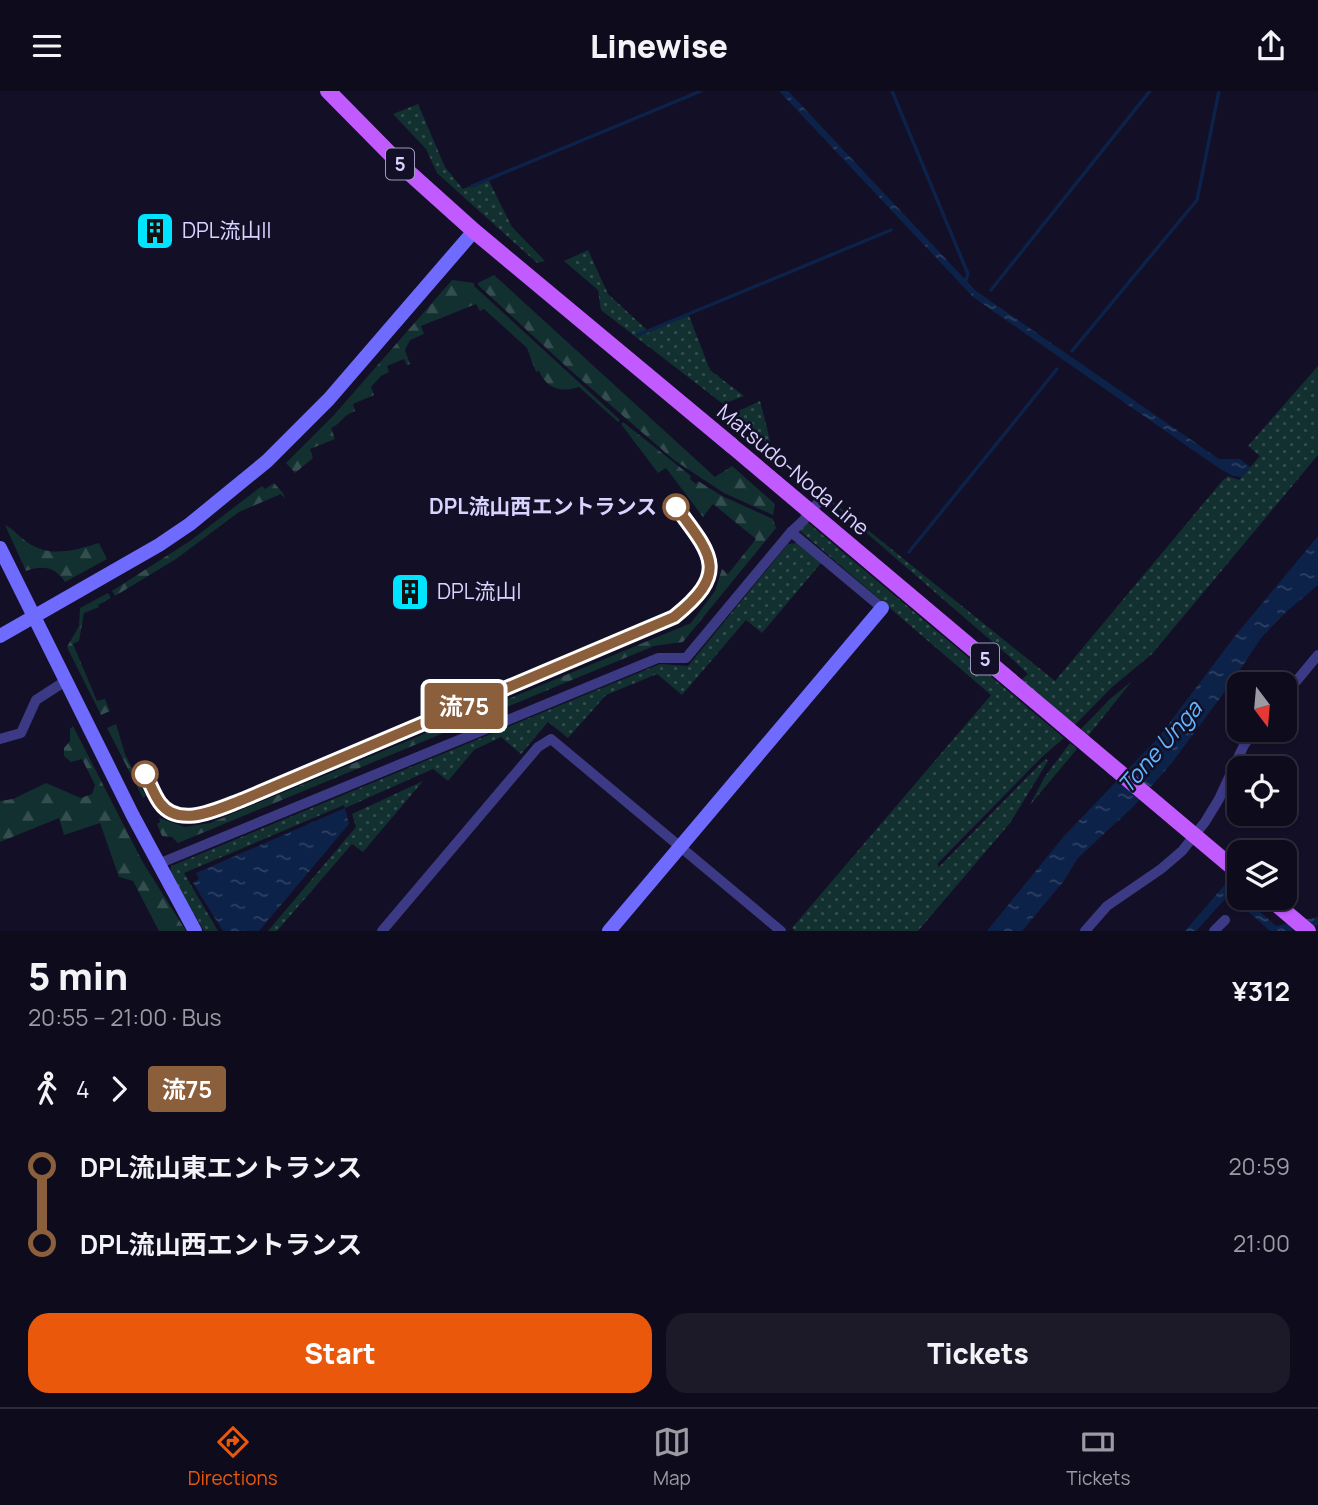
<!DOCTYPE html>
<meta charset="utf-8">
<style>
body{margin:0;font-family:Manrope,"Noto Sans JP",sans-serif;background:#1c1929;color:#f1f3f6;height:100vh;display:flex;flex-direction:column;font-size:26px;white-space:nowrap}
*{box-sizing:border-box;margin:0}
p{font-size:23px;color:#9b9ba3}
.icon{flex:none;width:38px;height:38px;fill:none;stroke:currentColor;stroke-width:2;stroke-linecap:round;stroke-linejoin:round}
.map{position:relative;height:840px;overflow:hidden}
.sheet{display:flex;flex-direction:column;background:#0e0b1c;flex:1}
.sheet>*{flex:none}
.badge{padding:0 14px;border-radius:5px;font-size:24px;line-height:46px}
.needle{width:46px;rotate:164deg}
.controls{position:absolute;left:1227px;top:581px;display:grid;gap:14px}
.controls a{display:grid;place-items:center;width:70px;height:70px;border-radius:14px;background:#0e0b1c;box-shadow:0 2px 5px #0004,0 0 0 2px #2e2b3b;font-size:35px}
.map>.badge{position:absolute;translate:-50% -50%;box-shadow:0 0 0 4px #fff}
.legs{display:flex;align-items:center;gap:10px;height:77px;padding:0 28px;font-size:23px}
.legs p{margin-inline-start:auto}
.summary{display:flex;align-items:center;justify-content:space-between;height:119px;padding:0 28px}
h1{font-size:38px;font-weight:800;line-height:52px}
.action{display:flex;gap:14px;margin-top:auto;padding:14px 28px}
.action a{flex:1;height:80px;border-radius:21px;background:#ea580c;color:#fff;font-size:28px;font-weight:800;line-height:80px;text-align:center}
.action a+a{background:#1c1929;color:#f1f3f6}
ul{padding:0 28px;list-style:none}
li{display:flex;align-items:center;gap:24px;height:77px;font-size:26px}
li i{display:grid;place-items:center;width:10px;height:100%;margin:0 9px;background:currentColor}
li i::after{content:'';width:18px;height:18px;margin:-9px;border:5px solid;border-radius:50%;background:#0e0b1c}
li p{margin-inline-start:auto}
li:first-child i{background:linear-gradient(#0000 50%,currentColor 0)}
li:last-child i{background:linear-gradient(currentColor 50%,#0000 0)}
header{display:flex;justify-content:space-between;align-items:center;height:91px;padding:0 28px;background:#0e0b1c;font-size:32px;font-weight:800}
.menu{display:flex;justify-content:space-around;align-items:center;height:98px;border-top:2px solid #2e2b3b;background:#0e0b1c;font-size:19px;color:#9b9ba3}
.menu a{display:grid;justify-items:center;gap:4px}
.menu .selected{color:#ea580c}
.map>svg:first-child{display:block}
.grass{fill:url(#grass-dots)}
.forest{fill:url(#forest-firs)}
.water{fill:url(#water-ripples)}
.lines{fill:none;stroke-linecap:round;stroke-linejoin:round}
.stream{stroke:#0c2248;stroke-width:3.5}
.street{stroke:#3d3a85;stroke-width:10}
.secondary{stroke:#6f6bff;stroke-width:14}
.primary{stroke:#c25bff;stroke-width:16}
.primary-bridge{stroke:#c25bff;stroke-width:16}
.line-1-casing{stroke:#fff;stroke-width:16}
.line-1{stroke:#8b5e3c;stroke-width:10}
.stop-1-dot{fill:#fff;stroke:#8b5e3c;stroke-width:3.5}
.labels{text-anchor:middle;stroke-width:5;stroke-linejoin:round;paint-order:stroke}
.shield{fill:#130f26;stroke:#9e99be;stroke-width:2}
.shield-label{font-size:19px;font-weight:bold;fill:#d9d4ff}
.poi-label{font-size:21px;fill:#d9d4ff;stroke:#130f26;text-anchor:start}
.street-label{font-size:21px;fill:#d9d4ff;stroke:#130f26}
.stop-label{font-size:21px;font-weight:bold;fill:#d9d4ff;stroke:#130f26;text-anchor:end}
.water-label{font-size:23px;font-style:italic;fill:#62b6ff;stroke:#130f26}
</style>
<header><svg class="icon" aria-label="menu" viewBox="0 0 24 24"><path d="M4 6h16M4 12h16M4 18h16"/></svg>Linewise<svg class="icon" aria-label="share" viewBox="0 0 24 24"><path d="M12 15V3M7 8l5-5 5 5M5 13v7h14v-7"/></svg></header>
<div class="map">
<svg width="1318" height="840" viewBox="0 0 1318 840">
<defs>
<pattern id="grass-dots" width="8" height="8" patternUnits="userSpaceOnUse" patternTransform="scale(1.75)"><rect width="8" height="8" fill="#12302f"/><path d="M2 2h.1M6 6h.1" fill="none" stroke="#344d4e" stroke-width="1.8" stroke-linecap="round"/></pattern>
<pattern id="forest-firs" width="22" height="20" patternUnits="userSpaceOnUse" patternTransform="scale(1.75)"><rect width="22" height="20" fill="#12302f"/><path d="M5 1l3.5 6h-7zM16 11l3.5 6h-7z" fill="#344d4e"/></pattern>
<pattern id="water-ripples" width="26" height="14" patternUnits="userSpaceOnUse" patternTransform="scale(1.75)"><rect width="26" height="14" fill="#0c2248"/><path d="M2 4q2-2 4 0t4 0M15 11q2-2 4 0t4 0" fill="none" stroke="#2f4163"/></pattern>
</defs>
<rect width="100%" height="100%" fill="#130f26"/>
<!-- grass -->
<g class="grass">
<path d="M 418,13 L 445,76 L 463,98 L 488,88 L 512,136 L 545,170 L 537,172 L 437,82 L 426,58 L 393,23 Z"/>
<path d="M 588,159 L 608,203 L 647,239 L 688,222 L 710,279 L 744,305 L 723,313 L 601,219 L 598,199 L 564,170 Z"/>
<path d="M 1318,275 L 1318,364 L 1152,563 L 1111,597 L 1075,634 L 1021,589 L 1028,583 L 1010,566 L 826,407 L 829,404 L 832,410 L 1055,590 L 1223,389 L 1228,385 L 1239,389 L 1260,365 L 1248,355 Z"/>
<path d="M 760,310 L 772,357 L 734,322 Z"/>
<path d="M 806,430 L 1064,647 L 1042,666 L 937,773 L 939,776 L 1039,674 L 1046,668 L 1048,670 L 1010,732 L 918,840 L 795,840 L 792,837 L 991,604 L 799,439 Z"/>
<path d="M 797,452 L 821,472 L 762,542 L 746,529 L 682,604 L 657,583 L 606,604 L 568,647 L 548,631 L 521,663 L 501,646 L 474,659 L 448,690 L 433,678 L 345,717 L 344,714 L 184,782 L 218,840 L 204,840 L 170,782 L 171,775 L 660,573 L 688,575 L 788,453 Z"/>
<path d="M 1132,590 L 1088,645 L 1080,639 L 1110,608 Z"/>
<path d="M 1070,652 L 1077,658 L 1030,714 L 1044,687 Z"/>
<path d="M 423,690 L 363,761 L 352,753 L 277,840 L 268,840 L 356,736 L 352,723 Z"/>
</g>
<!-- forest -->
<g class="forest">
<path d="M 494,184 L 715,386 L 732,375 L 775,413 L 773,424 L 724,402 L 674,369 L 570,279 L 478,194 L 478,192 Z"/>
<path d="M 452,189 L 474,192 L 474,195 L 620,329 L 618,331 L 579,296 C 561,302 547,298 539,280 L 536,281 L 527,257 L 484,218 L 480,220 L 476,213 L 421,235 L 424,243 L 410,249 L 405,259 L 410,273 L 407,274 L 404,268 L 387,275 L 389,281 L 381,285 L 371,296 L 374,304 L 353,313 L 355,320 C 343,324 341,333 331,337 L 335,348 L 310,358 L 313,367 L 295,382 L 286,372 L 334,324 Z"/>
<path d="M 623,331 L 691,385 L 690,388 L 696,393 L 698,390 L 722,405 L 773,428 L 776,437 L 683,551 L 654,555 L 178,752 L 172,746 L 162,745 L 157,733 L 160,731 L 159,727 L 185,736 L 210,732 L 691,532 L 715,500 L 722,478 L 728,483 L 756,448 L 713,413 L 703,426 L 666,377 L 658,382 L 621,333 Z"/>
<path d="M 274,392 L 283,402 L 285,408 L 281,403 L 239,421 L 176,468 L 115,505 L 112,500 L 190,450 L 262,395 L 265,398 Z"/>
<path d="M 5,434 C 13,438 17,443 23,448 C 47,468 72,460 99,452 L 107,468 L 65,491 C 55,476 43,474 26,480 Z"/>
<path d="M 108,502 L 111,507 L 98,514 L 99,516 L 84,522 L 79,550 L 73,553 L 97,610 L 105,608 L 110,620 L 101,624 L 67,556 L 79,535 L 80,517 Z"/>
<path d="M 116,633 L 125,663 L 146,705 L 143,707 L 107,637 Z"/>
<path d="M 73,635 L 142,770 L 186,840 L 159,840 L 133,790 L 119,786 L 100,732 L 64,744 L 59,727 L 0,751 L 0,710 L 13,708 L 46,692 L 81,707 L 92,703 L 95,694 L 82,668 L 71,671 L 64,665 L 64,657 L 70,650 L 70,638 Z"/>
</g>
<!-- water -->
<g class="water">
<path d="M 779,0 L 788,0 L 976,200 L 1219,368 L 1240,368 L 1250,376 L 1242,386 L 1233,385 L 1220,378 L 973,206 Z"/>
<path d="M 1318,445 L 1318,494 L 1285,522 L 1261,547 L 1232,591 L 1171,673 L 1133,716 L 1078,767 L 1063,791 L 1022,840 L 987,840 L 1064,745 L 1158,647 L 1235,545 Z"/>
<path d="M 345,717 L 349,733 L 259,840 L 223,840 L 193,792 L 199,788 L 196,782 Z"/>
<path d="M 1227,791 L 1239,801 L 1239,807 L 1245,807 L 1276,835 L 1318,826 L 1318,834 L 1289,840 L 1270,840 L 1232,806 L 1227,806 L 1196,840 L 1185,840 Z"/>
</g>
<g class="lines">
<!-- stream -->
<g class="stream">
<path d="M 892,0 L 968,183 L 965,192"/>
<path d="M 472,95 L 701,0"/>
<path d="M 991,199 L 1150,0"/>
<path d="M 638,244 L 891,139"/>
<path d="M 1072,260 L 1197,109 L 1219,0"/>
<path d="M 909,461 L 1057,278"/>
</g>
<!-- street -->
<g class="street">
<path d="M 791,441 L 882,517"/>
<path d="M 1284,605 L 1318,564"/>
<path d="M 0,648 L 21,642 L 36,609 L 67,589"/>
<path d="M 158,773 L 658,567 L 686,567 L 791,441 L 803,430 L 821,408"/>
<path d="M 382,840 L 538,656 L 551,648 L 781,840"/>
<path d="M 1085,840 L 1107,815 L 1161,778 L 1182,760 L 1205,731 L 1219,708 L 1244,654 L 1255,639"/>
<path d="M 1214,840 L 1225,829"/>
</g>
<!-- secondary -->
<g class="secondary">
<path d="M 0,457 L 133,725 L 195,840"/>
<path d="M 0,545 L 159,454 L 190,433 L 267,370 L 329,308 L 474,140"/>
<path d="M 609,840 L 882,517"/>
</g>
<!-- primary -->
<g class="primary">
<path d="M 328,0 L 405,78 L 474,140 L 731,354"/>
<path d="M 1269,807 L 1308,840"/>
</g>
<!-- primary-bridge -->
<path class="primary-bridge" d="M 731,354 L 1239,782"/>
</g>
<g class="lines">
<defs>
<path id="line-1" d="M 145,683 C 150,692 154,704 160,712 C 179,738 218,718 242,709 L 674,526 C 729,482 713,465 676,416"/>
</defs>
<!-- line-1 casing -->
<use href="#line-1" class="line-1-casing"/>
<!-- line-1 -->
<use href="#line-1" class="line-1"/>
</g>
<!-- icons -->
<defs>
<symbol id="building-square" viewBox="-11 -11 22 22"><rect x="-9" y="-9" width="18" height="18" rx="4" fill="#00e5ff" stroke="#130f26"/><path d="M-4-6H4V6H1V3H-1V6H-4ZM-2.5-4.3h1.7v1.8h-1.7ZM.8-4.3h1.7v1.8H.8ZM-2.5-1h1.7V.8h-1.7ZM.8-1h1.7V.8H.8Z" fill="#111"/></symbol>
</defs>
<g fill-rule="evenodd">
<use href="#building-square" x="133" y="118" width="44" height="44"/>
<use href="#building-square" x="388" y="479" width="44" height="44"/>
</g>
<!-- markers -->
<g class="stop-1-dot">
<circle cx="676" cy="416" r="12"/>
<circle cx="145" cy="683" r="12"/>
</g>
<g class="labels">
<!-- shield labels -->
<g class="shield">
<rect x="386" y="57.5" width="28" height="31" rx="5"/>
<rect x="971" y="552.5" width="28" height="31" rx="5"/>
</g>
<g class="shield-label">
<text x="400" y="80">5</text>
<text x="985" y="575">5</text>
</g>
<!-- poi labels -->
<g class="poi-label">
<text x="182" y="147">DPL流山II</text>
<text x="437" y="508">DPL流山I</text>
</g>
<!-- street labels -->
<g class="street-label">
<text transform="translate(793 379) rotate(40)" y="7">Matsudo-Noda Line</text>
</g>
<!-- stop labels -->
<g class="stop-label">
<text x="657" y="423">DPL流山西エントランス</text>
</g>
<!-- water labels -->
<g class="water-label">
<text transform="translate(1160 656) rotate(-49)" y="8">Tone Unga</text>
</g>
</g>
</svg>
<div class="controls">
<a><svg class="needle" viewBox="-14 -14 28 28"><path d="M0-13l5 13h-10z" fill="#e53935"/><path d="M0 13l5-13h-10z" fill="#9b9ba3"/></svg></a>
<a><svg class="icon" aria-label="locate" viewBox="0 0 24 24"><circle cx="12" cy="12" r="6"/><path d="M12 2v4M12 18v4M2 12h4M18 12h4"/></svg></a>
<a><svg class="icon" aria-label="layers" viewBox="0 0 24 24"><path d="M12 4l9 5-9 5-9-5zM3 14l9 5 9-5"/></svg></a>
</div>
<b class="badge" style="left:464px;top:615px;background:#8b5e3c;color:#fff">流75</b>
</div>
<section class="sheet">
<div class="summary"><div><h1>5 min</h1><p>20:55 – 21:00 · Bus</p></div><b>¥312</b></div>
<div class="legs"><svg class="icon" aria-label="walk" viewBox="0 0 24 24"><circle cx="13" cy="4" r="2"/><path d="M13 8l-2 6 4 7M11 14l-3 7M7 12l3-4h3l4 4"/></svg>4<svg class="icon" aria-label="forward" viewBox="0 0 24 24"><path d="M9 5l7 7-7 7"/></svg><b class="badge" style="background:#8b5e3c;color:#fff">流75</b></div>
<ul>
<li><i style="color:#8b5e3c"></i><b>DPL流山東エントランス</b><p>20:59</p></li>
<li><i style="color:#8b5e3c"></i><b>DPL流山西エントランス</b><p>21:00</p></li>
</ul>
<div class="action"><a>Start</a><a>Tickets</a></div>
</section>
<nav class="menu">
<a class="selected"><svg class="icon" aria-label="directions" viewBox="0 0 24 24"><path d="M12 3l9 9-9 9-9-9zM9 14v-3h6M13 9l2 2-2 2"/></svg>Directions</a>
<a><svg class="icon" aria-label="map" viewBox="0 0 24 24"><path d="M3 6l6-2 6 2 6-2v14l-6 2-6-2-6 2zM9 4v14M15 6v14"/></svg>Map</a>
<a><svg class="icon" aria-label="tickets" viewBox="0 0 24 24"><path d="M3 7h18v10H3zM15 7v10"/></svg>Tickets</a>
</nav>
